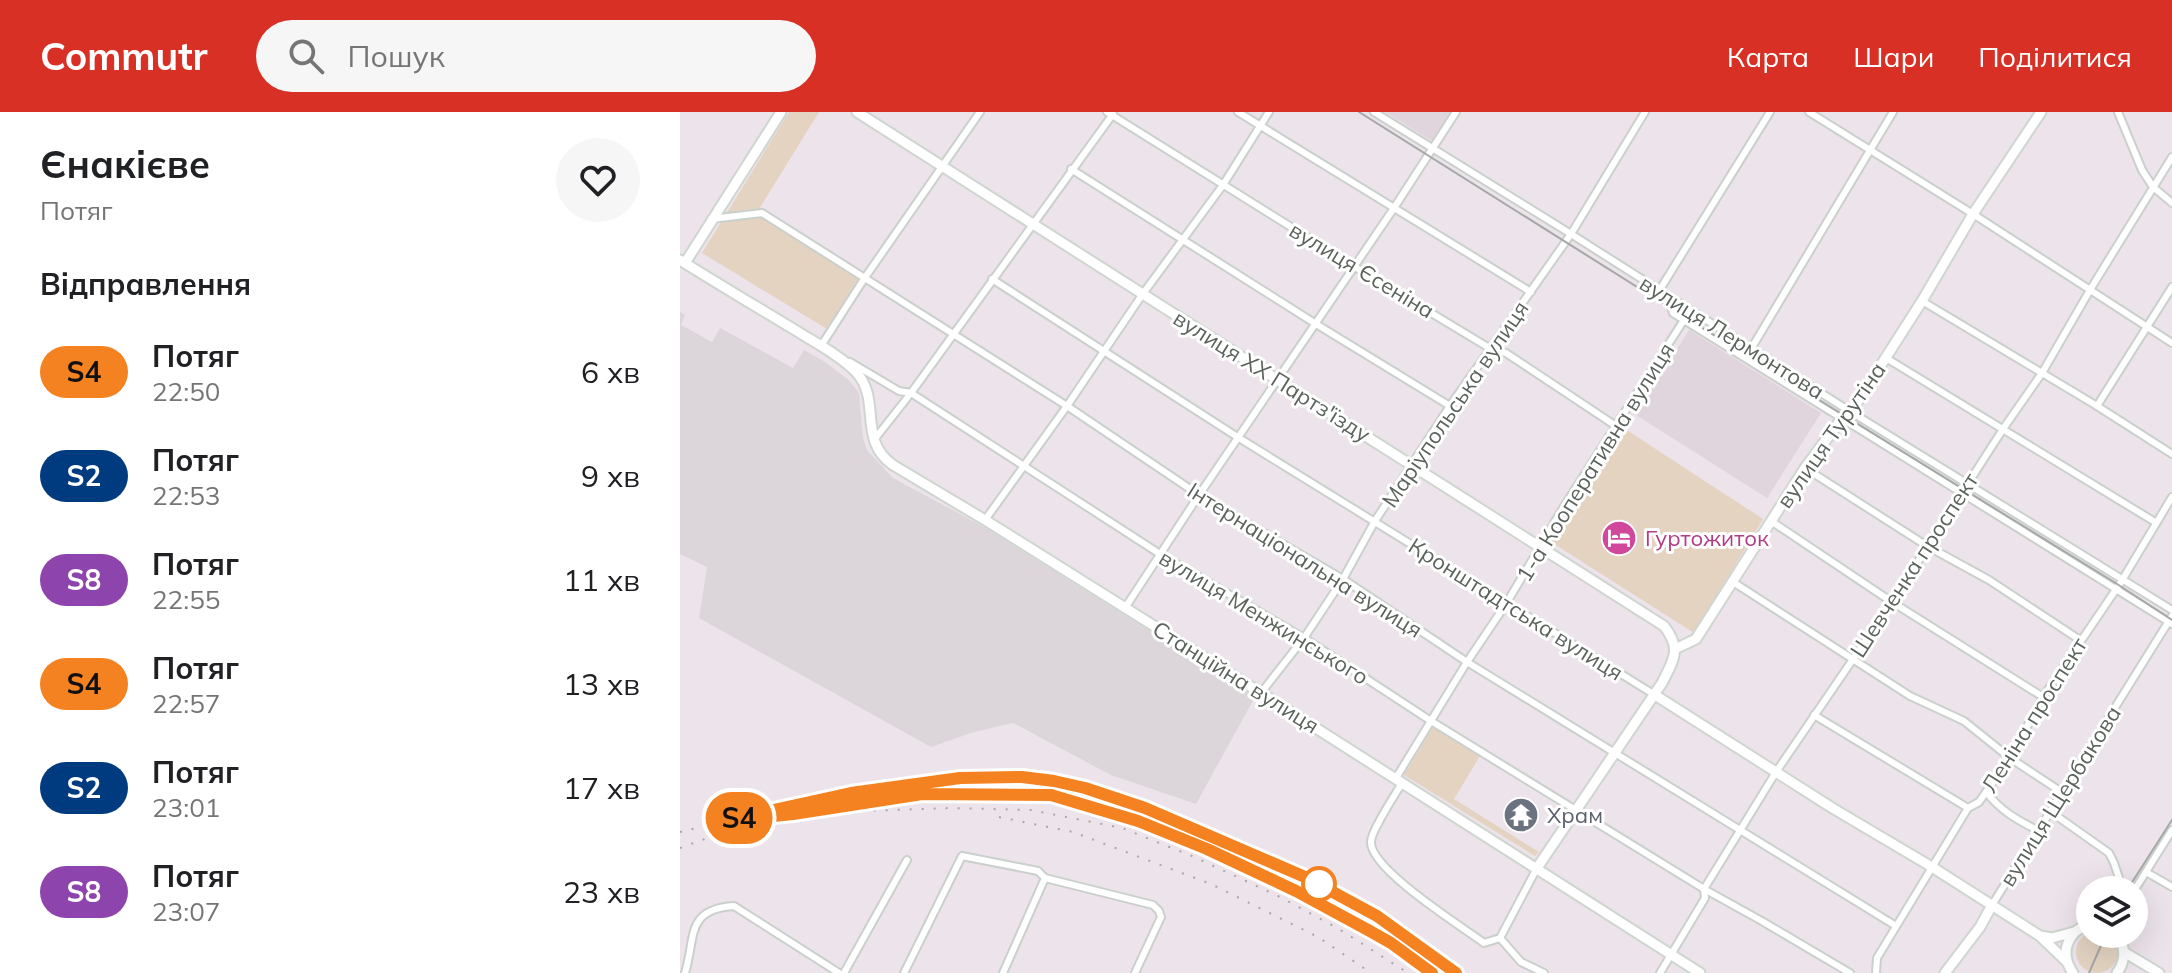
<!DOCTYPE html>
<html lang="uk">
<meta charset="utf-8">
<style>
body{margin:0;font-family:Mulish,sans-serif;background:#f6f6f6;color:#202124;height:100vh;display:flex;flex-direction:column;font-size:30px;white-space:nowrap}
*{box-sizing:border-box;margin:0}
p{font-size:26px;color:#757577}
.icon{flex:none;width:44px;height:44px;fill:none;stroke:currentColor;stroke-width:2;stroke-linecap:round;stroke-linejoin:round}
.map{position:relative;flex:1;overflow:hidden}
.side{display:flex;flex-direction:column;background:#fff;width:680px}
.side>*{flex:none}
.badge{padding:0 16px;border-radius:26px;font-size:28px;line-height:52px}
.tools{position:absolute;left:1396px;top:764px;display:grid;gap:16px}
.tools a{display:grid;place-items:center;width:72px;height:72px;border-radius:50%;background:#fff;box-shadow:0 8px 32px #0002;font-size:40px}
.map>.badge{position:absolute;translate:-50% -50%;box-shadow:0 0 0 4px #fff}
h2{padding:0 40px;font-size:30px;line-height:72px}
.round{display:grid;place-items:center;flex:none;width:84px;height:84px;border-radius:42px;background:#f6f6f6}
.head{display:flex;align-items:center;justify-content:space-between;height:136px;padding:0 40px}
h1{font-size:38px;font-weight:700;line-height:60px}
ul{padding:0;list-style:none}
li{display:flex;align-items:center;gap:24px;height:104px;padding:0 40px}
li div{flex:1}
li b{display:block;font-size:30px}
li em{font-style:normal}
li .badge{min-width:88px;font-weight:700;text-align:center}
header{display:flex;align-items:center;gap:48px;box-sizing:border-box;height:112px;padding:0 40px;background:#d93025;color:#fff}
header strong{font-size:38px}
nav{display:flex;gap:44px;margin-inline-start:auto;font-size:28px}
.search{width:560px;height:72px;background:#f6f6f6;display:flex;align-items:center;gap:20px;box-sizing:border-box;padding:0 28px;border-radius:44px;color:#757577;font-size:30px}
main{display:flex;flex:1;min-height:0}
.map>svg:first-child{display:block}
.industrial{fill:#dcd6da}
.education{fill:#e0d4dd}
.green{fill:#e4d3c1}
.lines{fill:none;stroke-linecap:round;stroke-linejoin:round}
.street-casing{stroke:#cad0cb;stroke-width:10}
.secondary-casing{stroke:#ced6cf;stroke-width:13}
.street{stroke:#fff;stroke-width:6}
.secondary{stroke:#fff;stroke-width:9}
.tram{stroke:#a5a8a6;stroke-width:2}
.rail{stroke:#a5a8a6;stroke-width:2;stroke-dasharray:2 10;stroke-linecap:butt}
.line-casing{stroke:#fff;stroke-width:18}
.line{stroke:#f58220;stroke-width:12}
.stop-dot{fill:#fff;stroke:#f58220;stroke-width:4}
.labels{text-anchor:middle;stroke-width:6;stroke-linejoin:round;paint-order:stroke}
.street-label{font-size:22px;fill:#5b635c;stroke:#fff}
.hotel-label{font-size:22px;fill:#b23c85;stroke:#fff;text-anchor:start}
.worship-label{font-size:22px;fill:#5b616d;stroke:#fff;text-anchor:start}
</style>
<header>
<strong>Commutr</strong>
<div class="search"><svg class="icon" aria-label="search" viewBox="0 0 24 24"><circle cx="10" cy="10" r="6"/><path d="M15 15l6 6"/></svg>Пошук</div>
<nav><a>Карта</a><a>Шари</a><a>Поділитися</a></nav>
</header>
<main>
<section class="side">
<div class="head"><div><h1>Єнакієве</h1><p>Потяг</p></div><a class="round"><svg class="icon" aria-label="heart" viewBox="0 0 24 24"><path d="M12 20l-8-8c-3-5 5-10 8-4 3-6 11-1 8 4z"/></svg></a></div>
<h2>Відправлення</h2>
<ul>
<li><span class="badge" style="background:#f58220;color:#111">S4</span><div><b>Потяг</b><p>22:50</p></div><em>6 хв</em></li>
<li><span class="badge" style="background:#003b80;color:#fff">S2</span><div><b>Потяг</b><p>22:53</p></div><em>9 хв</em></li>
<li><span class="badge" style="background:#8e44ad;color:#fff">S8</span><div><b>Потяг</b><p>22:55</p></div><em>11 хв</em></li>
<li><span class="badge" style="background:#f58220;color:#111">S4</span><div><b>Потяг</b><p>22:57</p></div><em>13 хв</em></li>
<li><span class="badge" style="background:#003b80;color:#fff">S2</span><div><b>Потяг</b><p>23:01</p></div><em>17 хв</em></li>
<li><span class="badge" style="background:#8e44ad;color:#fff">S8</span><div><b>Потяг</b><p>23:07</p></div><em>23 хв</em></li>
</ul>
</section>
<div class="map">
<svg width="1492" height="861" viewBox="0 0 1492 861">
<rect width="100%" height="100%" fill="#ede3eb"/>
<!-- industrial -->
<path class="industrial" d="M 0,200 L 5,203 L 1,213 L 32,230 L 40,216 L 113,256 L 124,238 L 142,248 L 169,268 L 179,281 L 183,326 L 187,338 L 213,366 L 304,415 L 575,585 L 516,692 L 431,663 L 333,611 L 294,620 L 251,635 L 19,506 L 27,455 L 0,442 Z"/>
<!-- education -->
<g class="education">
<path d="M 705,0 L 770,0 L 752,29 Z"/>
<path d="M 1009,218 L 1141,301 L 1087,386 L 956,303 Z"/>
</g>
<!-- green -->
<g class="green">
<path d="M 109,0 L 139,0 L 76,102 L 179,165 L 147,217 L 22,141 Z"/>
<path d="M 942,315 L 1083,407 L 1014,521 L 871,430 Z"/>
<path d="M 753,615 L 800,644 L 774,687 L 859,740 L 855,744 L 724,663 Z"/>
<circle cx="1417" cy="840" r="21"/>
</g>
<g class="lines">
<defs>
<g id="street">
<path d="M 427,0 L 675,155 L 811,237 L 826,241 L 936,314"/>
<path d="M 558,0 L 851,180"/>
<path d="M 694,0 L 891,122 L 1171,300 L 1492,498"/>
<path d="M 1129,0 L 1293,102 L 1492,231"/>
<path d="M 1438,0 L 1462,58 L 1473,75 L 1492,91"/>
<path d="M 391,57 L 636,212 L 770,294"/>
<path d="M 31,107 L 82,101 L 387,294 L 519,383 L 663,467 L 787,550 L 1216,814"/>
<path d="M 312,167 L 559,326 L 975,583"/>
<path d="M 979,179 L 1090,0"/>
<path d="M 1242,189 L 1417,294 L 1492,342"/>
<path d="M 1004,208 L 1492,512"/>
<path d="M 143,235 L 141,234 L 184,167 L 300,0"/>
<path d="M 1071,237 L 1213,0"/>
<path d="M 1206,246 L 1475,410"/>
<path d="M 170,250 L 219,279 L 231,281 L 480,442 L 624,526 L 751,609 L 1024,777 L 1080,808 L 1170,861"/>
<path d="M 1417,294 L 1492,175"/>
<path d="M 194,328 L 231,281 L 433,2"/>
<path d="M 1125,356 L 1247,434 L 1309,468 L 1400,528"/>
<path d="M 305,408 L 387,294 L 462,183 L 543,73 L 589,0"/>
<path d="M 1091,409 L 1212,490 L 1363,585"/>
<path d="M 1053,470 L 1230,584 L 1284,609 L 1330,646 L 1383,681"/>
<path d="M 445,496 L 519,383 L 714,96 L 776,0"/>
<path d="M 581,581 L 624,526 L 663,467 L 695,409 L 770,294 L 891,122 L 965,0"/>
<path d="M 1134,603 L 1288,696"/>
<path d="M 716,666 L 787,550 L 826,492 L 883,396 L 1004,208 L 993,201 L 987,184"/>
<path d="M 722,671 C 715,683 691,719 691,730 C 690,757 781,814 804,831 L 820,826 L 841,850 L 864,861"/>
<path d="M 1306,680 C 1321,699 1337,708 1359,719"/>
<path d="M 1371,700 L 1429,741 L 1434,751 L 1443,778"/>
<path d="M 1466,760 L 1492,775"/>
<path d="M 1454,779 L 1492,718"/>
<path d="M 1312,793 L 1492,504"/>
<path d="M 820,826 L 857,756"/>
<path d="M 5,861 C 16,826 5,797 54,794 L 159,861"/>
<path d="M 164,861 L 227,748"/>
<path d="M 224,861 L 282,744 L 358,759 L 365,766 L 473,793 L 479,799 L 481,805 L 455,861"/>
<path d="M 323,861 L 365,766"/>
<path d="M 980,861 L 1025,786 L 1024,777 L 1096,660 L 1212,490 L 1323,317 L 1362,261 L 1410,178 L 1492,45"/>
<path d="M 1196,861 L 1197,846 L 1288,696 L 1299,690 L 1330,646 L 1363,585 L 1441,470 L 1492,385"/>
</g>
<g id="secondary">
<path d="M 177,0 L 984,514 C 1002,537 994,547 982,571 L 857,756"/>
<path d="M 0,148 C 38,172 77,195 115,218 C 134,230 161,244 176,260 C 202,288 177,328 213,353 L 305,408 L 581,581 L 1020,861"/>
<path d="M 5,151 L 101,0"/>
<path d="M 995,537 L 1016,527 L 1125,356 L 1166,301 L 1171,300 L 1242,189 L 1293,102 L 1361,0"/>
<path d="M 975,583 L 1154,697 L 1252,755 L 1360,824 L 1386,849"/>
<path d="M 1360,824 L 1372,826 L 1394,820"/>
<path d="M 1444,840 L 1479,861"/>
<path d="M 1265,861 L 1300,815 L 1312,793"/>
<path d="M 1393,861 C 1379,841 1387,819 1410,812"/>
<path d="M 1437,861 C 1446,848 1446,836 1437,822"/>
</g>
</defs>
<!-- street casing -->
<use href="#street" class="street-casing"/>
<!-- secondary casing -->
<use href="#secondary" class="secondary-casing"/>
<!-- street -->
<use href="#street" class="street"/>
<!-- secondary -->
<use href="#secondary" class="secondary"/>
<!-- tram -->
<g class="tram">
<path d="M 679,0 L 1043,229 L 1434,470 L 1492,508"/>
<path d="M 1447,778 L 1492,708"/>
<path d="M 1409,861 L 1426,822"/>
</g>
<!-- rail -->
<g class="rail">
<path d="M 226,684 L 242,682 L 371,683 L 458,709 L 527,737 L 616,779 L 711,831 L 752,861"/>
<path d="M 110,705 L 154,700 L 270,696 L 351,698 L 442,716 L 512,744 L 598,784 L 659,817 L 728,861"/>
<path d="M 319,705 L 393,720 L 531,772 L 638,825 L 691,861"/>
<path d="M 0,720 C 107,694 229,662 339,665 C 395,667 450,690 501,711 C 568,738 637,766 697,805 C 725,822 750,841 776,861"/>
<path d="M 0,736 L 47,719"/>
</g>
</g>
<g class="lines">
<defs>
<path id="line" d="M 752,861 L 711,831 L 688,818 L 616,779 L 527,737 L 458,709 L 371,683 L 242,682 L 113,702 L 44,709 L 171,681 L 280,666 L 342,665 L 374,669 L 405,676 L 465,696 L 625,765 L 697,804 L 776,861"/>
</defs>
<!-- line casing -->
<use href="#line" class="line-casing"/>
<!-- line -->
<use href="#line" class="line"/>
</g>
<!-- icons -->
<defs>
<symbol id="hotel-disc" viewBox="-11 -11 22 22"><circle r="9.5" fill="#d1479c" stroke="#fff"/><path d="M-6-4.5h1.5V1H6V5H4.5V3h-9V5H-6ZM-4 0a1.8 1.8 0 1 1 3.6 0ZM.5 0V-2.5h3Q6-2.5 6 0Z" fill="#fff"/></symbol>
<symbol id="temple-disc" viewBox="-11 -11 22 22"><circle r="9.5" fill="#6b7280" stroke="#fff"/><path d="M0-6L5-2H3V0L6.5 2.5H4V6H1.5V3h-3V6H-4V2.5H-6.5L-3 0V-2H-5Z" fill="#fff"/></symbol>
</defs>
<g fill-rule="evenodd">
<use href="#hotel-disc" x="919" y="406" width="40" height="40"/>
<use href="#temple-disc" x="821" y="683" width="40" height="40"/>
</g>
<!-- markers -->
<circle class="stop-dot" cx="639" cy="772" r="16"/>
<g class="labels">
<!-- street labels -->
<g class="street-label">
<text transform="translate(682 158) rotate(31)" y="8">вулиця Єсеніна</text>
<text transform="translate(1052 225) rotate(32)" y="8">вулиця Лермонтова</text>
<text transform="translate(592 264) rotate(32)" y="8">вулиця XX Партз'їзду</text>
<text transform="translate(775 292) rotate(-56)" y="8">Маріупольська вулиця</text>
<text transform="translate(1151 323) rotate(-55)" y="8">вулиця Турутіна</text>
<text transform="translate(915 350) rotate(-58)" y="8">1-а Кооперативна вулиця</text>
<text transform="translate(625 448) rotate(32)" y="8">Інтернаціональна вулиця</text>
<text transform="translate(1234 453) rotate(-57)" y="8">Шевченка проспект</text>
<text transform="translate(836 497) rotate(32)" y="8">Кронштадтська вулиця</text>
<text transform="translate(584 505) rotate(31)" y="8">вулиця Менжинського</text>
<text transform="translate(556 565) rotate(32)" y="8">Станційна вулиця</text>
<text transform="translate(1354 603) rotate(-58)" y="8">Леніна проспект</text>
<text transform="translate(1380 684) rotate(-58)" y="8">вулиця Щербакова</text>
</g>
<!-- hotel labels -->
<g class="hotel-label">
<text x="965" y="434">Гуртожиток</text>
</g>
<!-- worship labels -->
<g class="worship-label">
<text x="867" y="711">Храм</text>
</g>
</g>
</svg>
<div class="tools">
<a><svg class="icon" aria-label="layers" viewBox="0 0 24 24"><path d="M12 4l9 5-9 5-9-5zM3 14l9 5 9-5"/></svg></a>
</div>
<b class="badge" style="left:59px;top:706px;background:#f58220;color:#111">S4</b>
</div>
</main>
